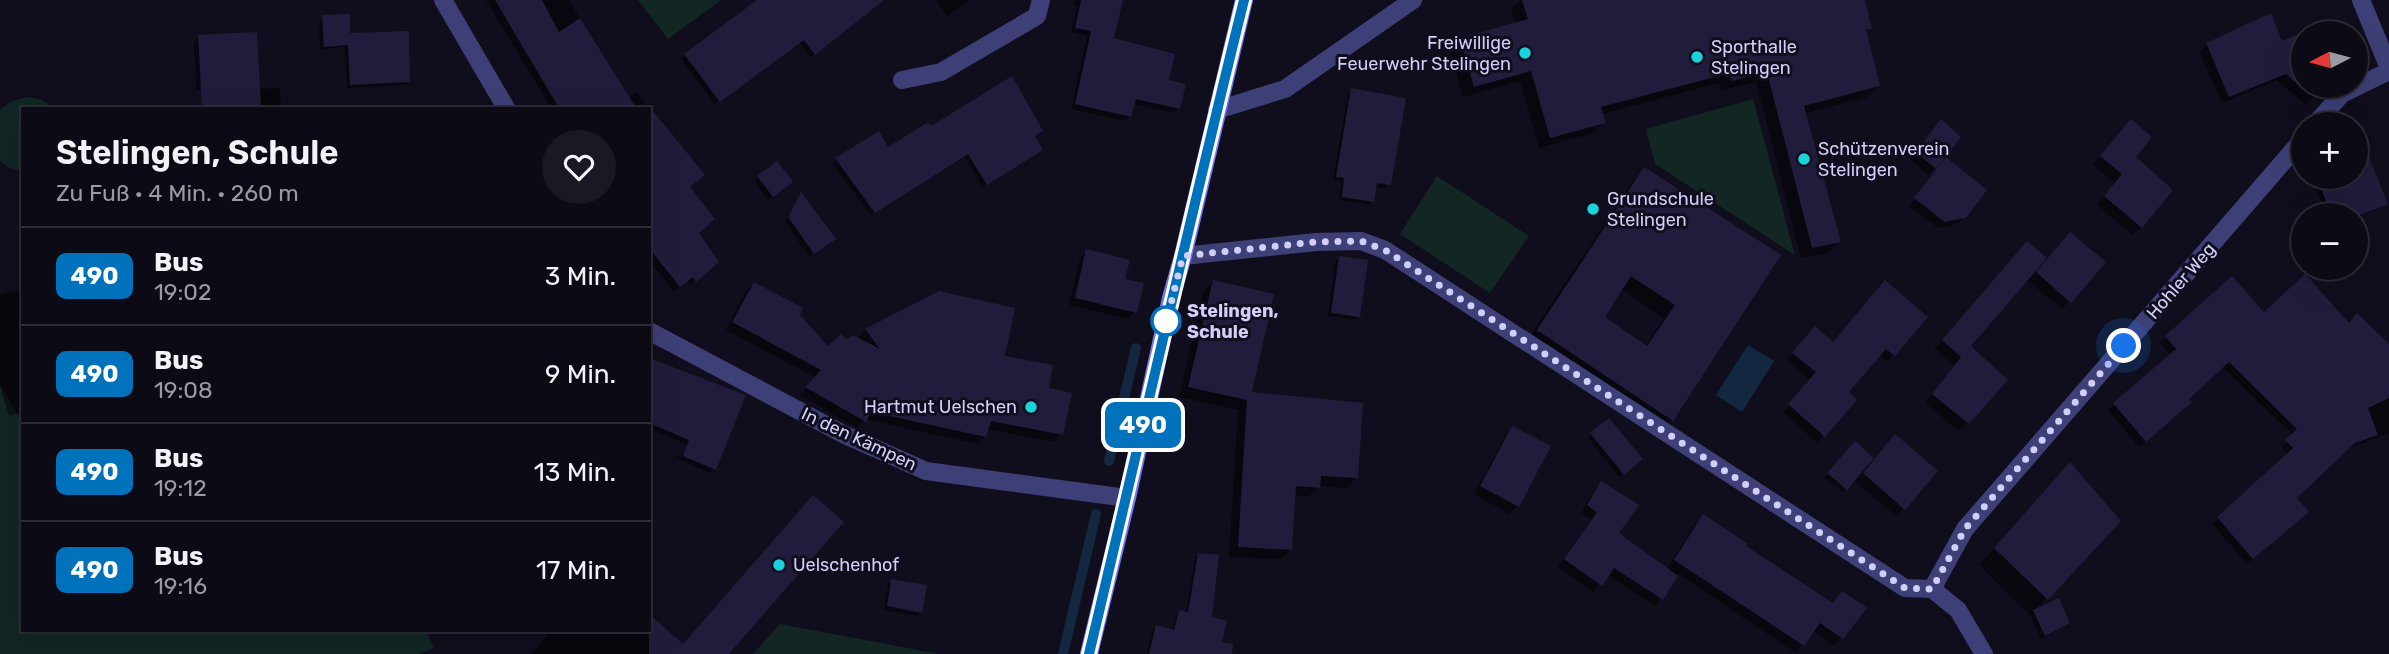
<!DOCTYPE html>
<html lang="de">
<meta charset="utf-8">
<style>
body{margin:0;font-family:Rubik,sans-serif;background:#1a1822;color:#f1f3f6;height:100vh;display:flex;flex-direction:column;font-size:26px;white-space:nowrap}
*{box-sizing:border-box;margin:0}
p{font-size:23px;color:#9a9aa0}
.icon{flex:none;width:38px;height:38px;fill:none;stroke:currentColor;stroke-width:2;stroke-linecap:round;stroke-linejoin:round}
.map{position:relative;flex:1;overflow:hidden}
.details{position:absolute;left:21px;top:107px;width:630px;height:525px;display:flex;flex-direction:column;background:#0c0a15;border-radius:0px;box-shadow:0 7px 28px #0002,0 0 0 2px #2c2b34}
.details>*{flex:none}
.badge{padding:0 14px;border-radius:10px;font-size:24px;line-height:46px}
.needle{width:46px;rotate:264deg}
.tools{position:absolute;left:2291px;top:21px;display:grid;gap:14px}
.tools a{display:grid;place-items:center;width:77px;height:77px;border-radius:50%;background:#0c0a15;box-shadow:0 7px 28px #0002,0 0 0 2px #2c2b34;font-size:35px}
.you{position:absolute;width:35px;height:35px;margin:-18px;border:5px solid #fff;border-radius:50%;background:#1a73e8;box-shadow:0 0 0 10px #1a73e833}
.map>.badge{position:absolute;translate:-50% -50%;box-shadow:0 0 0 4px #fff}
.round{display:grid;place-items:center;flex:none;width:74px;height:74px;border-radius:37px;background:#1a1822}
.summary{display:flex;align-items:center;justify-content:space-between;height:119px;padding:0 35px}
h1{font-size:33px;font-weight:600;line-height:52px}
ul{padding:0;list-style:none}
li{display:flex;align-items:center;gap:21px;height:98px;padding:0 35px;border-top:2px solid #2c2b34}
li div{flex:1}
li b{display:block;font-size:26px}
li em{font-style:normal}
li .badge{min-width:77px;font-weight:700;text-align:center}
.map>svg:first-child{display:block}
.green{fill:#122624}
.water{fill:#132740}
.shadow{fill:#0007;fill-rule:evenodd}
.lines{fill:none;stroke-linecap:round;stroke-linejoin:round}
.stream{stroke:#132740;stroke-width:10}
.building{fill:#211c3b;fill-rule:evenodd}
.street{stroke:#3e3f76;stroke-width:18}
.secondary{stroke:#7074ef;stroke-width:18}
.line-casing{stroke:#fff;stroke-width:16}
.line{stroke:#0072bc;stroke-width:10}
.walk{stroke:#d1cffa;stroke-width:7;stroke-dasharray:0 12.6}
.poi-dot{fill:#19d2db;stroke:#100e1c;stroke-width:2.5}
.stop-dot{fill:#fff;stroke:#0072bc;stroke-width:3.5}
.labels{text-anchor:middle;stroke-width:6;stroke-linejoin:round;paint-order:stroke}
.poi-label{font-size:18px;fill:#d1cffa;stroke:#100e1c;text-anchor:start}
.street-label{font-size:18px;fill:#d1cffa;stroke:#100e1c}
.stop-label{font-size:18px;font-weight:bold;fill:#d1cffa;stroke:#100e1c;text-anchor:start}
</style>
<div class="map">
<svg width="2389" height="654" viewBox="0 0 2389 654">
<rect width="100%" height="100%" fill="#100e1c"/>
<!-- green -->
<g class="green">
<path d="M 638,0 L 721,0 L 668,39 Z"/>
<path d="M 29,97 L 42,100 L 54,108 L 23,108 L 23,172 L 8,167 L 0,161 L 0,110 C 9,101 17,99 29,97 Z"/>
<path d="M 1753,99 L 1795,255 L 1655,164 L 1646,129 Z"/>
<path d="M 1437,176 L 1529,236 L 1490,293 L 1400,234 Z"/>
<path d="M 0,384 L 23,425 L 23,630 L 425,630 L 434,648 L 419,654 L 0,654 Z"/>
<path d="M 780,624 L 939,654 L 753,654 Z"/>
</g>
<!-- water -->
<path class="water" d="M 1748,345 L 1774,361 L 1742,412 L 1716,395 Z"/>
<!-- shadow -->
<g class="shadow">
<path d="M 486,0 L 569,0 L 627,99 L 636,92 L 702,175 L 688,187 L 697,233 L 711,267 L 690,286 L 687,281 L 673,291 L 649,260 L 649,108 L 551,108 Z"/>
<path d="M 759,0 L 868,0 L 870,10 L 810,57 L 799,42 L 715,104 L 681,59 Z"/>
<path d="M 936,0 L 969,0 L 947,16 Z"/>
<path d="M 1075,0 L 1121,0 L 1112,40 L 1167,81 L 1179,108 L 1173,113 L 1133,104 L 1130,116 L 1125,121 L 1071,109 L 1087,36 L 1071,32 L 1077,6 L 1074,6 Z"/>
<path d="M 1520,0 L 1863,0 L 1870,28 L 1865,34 L 1879,86 L 1867,97 L 1804,114 L 1839,241 L 1828,253 L 1801,258 L 1756,82 L 1721,91 L 1719,83 L 1602,114 L 1604,122 L 1593,133 L 1539,148 L 1520,81 L 1463,97 L 1450,51 L 1461,40 L 1516,25 L 1511,9 Z"/>
<path d="M 2270,16 L 2281,43 L 2303,34 L 2303,86 L 2323,86 L 2306,105 L 2277,80 L 2222,103 L 2199,52 L 2207,45 Z"/>
<path d="M 323,17 L 349,35 L 409,81 L 405,85 L 347,88 L 344,47 L 320,50 L 319,21 Z"/>
<path d="M 199,37 L 258,89 L 280,88 L 281,108 L 229,108 L 227,89 L 196,90 L 194,43 Z"/>
<path d="M 1352,90 L 1389,184 L 1385,188 L 1375,187 L 1373,201 L 1369,205 L 1339,200 L 1341,182 L 1333,180 L 1348,94 Z"/>
<path d="M 930,128 L 1033,136 L 1037,153 L 982,187 L 964,156 L 871,215 L 832,163 L 878,133 L 888,149 Z"/>
<path d="M 1934,128 L 1937,165 L 1964,217 L 1957,224 L 1938,228 L 1909,206 L 1937,169 L 1936,167 L 1928,175 L 1910,159 Z"/>
<path d="M 2123,130 L 2133,157 L 2141,227 L 2133,235 L 2097,205 L 2115,183 L 2093,165 Z"/>
<path d="M 2367,157 L 2386,203 L 2356,218 L 2356,215 L 2327,215 L 2313,182 L 2320,177 L 2356,177 L 2356,162 Z"/>
<path d="M 776,163 L 787,186 L 768,200 L 754,181 Z"/>
<path d="M 1645,169 L 1778,256 L 1671,420 L 1660,431 L 1526,342 L 1633,181 ZM 1621,289 L 1664,318 L 1645,347 L 1603,318 Z"/>
<path d="M 801,195 L 830,242 L 809,257 L 785,221 Z"/>
<path d="M 2027,243 L 2047,260 L 2070,301 L 2062,309 L 2027,280 L 1968,346 L 2005,380 L 1959,431 L 1925,403 L 1954,366 L 1935,349 Z"/>
<path d="M 1087,251 L 1123,280 L 1135,312 L 1128,319 L 1069,305 L 1080,258 Z"/>
<path d="M 1339,258 L 1358,316 L 1355,320 L 1328,316 L 1335,262 Z"/>
<path d="M 2232,279 L 2264,315 L 2348,325 L 2389,346 L 2389,433 L 2347,449 L 2295,498 L 2301,518 L 2247,564 L 2212,524 L 2288,455 L 2281,447 L 2293,435 L 2222,367 L 2187,399 L 2184,408 L 2139,447 L 2108,410 L 2171,355 L 2160,343 Z"/>
<path d="M 1213,282 L 1250,394 L 1356,478 L 1346,488 L 1319,486 L 1308,497 L 1294,496 L 1291,549 L 1281,559 L 1229,557 L 1238,410 L 1179,397 L 1203,292 Z"/>
<path d="M 754,284 L 798,316 L 828,348 L 846,341 L 857,339 L 866,330 L 1003,357 L 1047,389 L 1061,434 L 1054,442 L 987,429 L 985,436 L 977,444 L 865,419 L 857,428 L 799,395 L 816,378 L 726,330 L 746,291 Z"/>
<path d="M 23,288 L 23,411 L 9,416 L 0,386 L 0,295 Z"/>
<path d="M 1879,289 L 1893,354 L 1887,361 L 1879,355 L 1846,392 L 1855,400 L 1817,443 L 1783,412 L 1810,380 L 1787,360 L 1808,335 L 1832,344 Z"/>
<path d="M 649,360 L 744,396 L 714,469 L 710,473 L 676,458 L 695,448 L 649,428 Z"/>
<path d="M 1513,428 L 1517,506 L 1509,514 L 1474,494 L 1505,436 Z"/>
<path d="M 1592,434 L 1637,463 L 1619,477 L 1588,438 Z"/>
<path d="M 1855,444 L 1874,460 L 1904,508 L 1896,516 L 1853,480 L 1842,492 L 1825,478 Z"/>
<path d="M 2054,481 L 2119,521 L 2034,611 L 2068,623 L 2041,639 L 2030,615 L 1979,565 Z"/>
<path d="M 1601,483 L 1616,534 L 1666,570 L 1696,523 L 1703,516 L 1744,547 L 1832,605 L 1842,593 L 1865,608 L 1834,646 L 1813,630 L 1796,653 L 1678,574 L 1655,606 L 1607,575 L 1593,592 L 1558,567 L 1591,520 L 1581,513 L 1594,490 Z"/>
<path d="M 1198,554 L 1217,654 L 1147,654 L 1152,631 L 1156,627 L 1172,631 L 1176,615 L 1180,612 L 1186,613 L 1195,558 Z"/>
<path d="M 892,581 L 921,612 L 917,616 L 884,610 L 888,585 Z"/>
<path d="M 551,630 L 649,630 L 692,654 L 531,654 Z"/>
</g>
<g class="lines">
<!-- stream -->
<g class="stream">
<path d="M 1109,461 L 1136,348"/>
<path d="M 1063,654 L 1096,514"/>
</g>
</g>
<!-- building -->
<g class="building">
<path d="M 495,0 L 542,0 L 559,32 L 580,18 L 636,108 L 559,108 Z"/>
<path d="M 757,0 L 884,0 L 815,55 L 804,40 L 720,102 L 684,54 Z"/>
<path d="M 1081,0 L 1123,0 L 1114,38 L 1175,54 L 1169,80 L 1186,84 L 1180,109 L 1136,99 L 1131,117 L 1075,104 L 1091,31 L 1075,28 Z"/>
<path d="M 1522,0 L 1865,0 L 1872,29 L 1866,30 L 1880,86 L 1804,106 L 1841,242 L 1812,248 L 1767,72 L 1732,81 L 1730,73 L 1601,107 L 1606,123 L 1550,138 L 1531,71 L 1474,87 L 1460,38 L 1528,19 Z"/>
<path d="M 2271,13 L 2282,41 L 2303,32 L 2303,89 L 2286,74 L 2229,97 L 2206,43 Z"/>
<path d="M 350,14 L 350,33 L 409,31 L 410,82 L 350,85 L 348,45 L 324,47 L 322,15 Z"/>
<path d="M 257,32 L 261,108 L 202,108 L 198,35 Z"/>
<path d="M 1012,76 L 1043,131 L 1035,136 L 1043,150 L 987,185 L 968,154 L 875,213 L 835,158 L 879,131 L 888,147 L 928,122 L 931,126 Z"/>
<path d="M 1351,88 L 1406,98 L 1391,185 L 1377,183 L 1374,202 L 1342,197 L 1344,178 L 1336,177 Z"/>
<path d="M 649,106 L 705,175 L 690,187 L 715,219 L 699,233 L 719,262 L 696,282 L 693,277 L 680,287 L 649,248 Z"/>
<path d="M 1941,119 L 1961,137 L 1936,169 L 1916,152 Z"/>
<path d="M 2131,119 L 2152,137 L 2136,157 L 2173,190 L 2142,228 L 2104,196 L 2122,174 L 2100,156 Z"/>
<path d="M 2356,126 L 2388,204 L 2360,215 L 2332,215 L 2316,177 L 2356,177 Z"/>
<path d="M 1946,157 L 1987,190 L 1966,218 L 1945,222 L 1914,198 Z"/>
<path d="M 777,161 L 793,182 L 773,197 L 757,176 Z"/>
<path d="M 1644,167 L 1781,255 L 1673,421 L 1537,330 ZM 1631,276 L 1675,305 L 1647,346 L 1605,317 Z"/>
<path d="M 801,192 L 836,239 L 814,254 L 788,217 Z"/>
<path d="M 2070,232 L 2106,262 L 2071,303 L 2036,272 Z"/>
<path d="M 2027,241 L 2047,258 L 1971,346 L 2008,380 L 1969,424 L 1932,394 L 1961,357 L 1942,340 Z"/>
<path d="M 1086,249 L 1130,260 L 1125,279 L 1144,283 L 1137,313 L 1075,298 Z"/>
<path d="M 1339,256 L 1368,260 L 1360,317 L 1331,313 Z"/>
<path d="M 2305,274 L 2349,323 L 2357,313 L 2389,344 L 2389,398 L 2368,408 L 2378,435 L 2355,443 L 2297,498 L 2309,512 L 2253,559 L 2217,517 L 2293,448 L 2285,440 L 2297,429 L 2229,362 L 2189,399 L 2192,402 L 2146,442 L 2113,403 L 2176,349 L 2165,336 L 2232,276 L 2264,312 Z"/>
<path d="M 1213,280 L 1274,294 L 1252,392 L 1363,403 L 1358,478 L 1321,476 L 1320,488 L 1296,486 L 1292,550 L 1238,547 L 1247,400 L 1188,387 Z"/>
<path d="M 1885,280 L 1928,317 L 1895,356 L 1886,349 L 1849,392 L 1857,400 L 1825,437 L 1788,404 L 1816,372 L 1792,353 L 1815,326 L 1833,342 Z"/>
<path d="M 754,282 L 803,308 L 800,315 L 828,346 L 841,334 L 846,339 L 853,335 L 880,349 L 865,329 L 939,291 L 1015,308 L 1005,356 L 1053,365 L 1049,388 L 1072,393 L 1063,435 L 991,421 L 986,437 L 871,412 L 866,422 L 805,387 L 821,370 L 732,322 Z"/>
<path d="M 649,358 L 746,395 L 716,470 L 683,456 L 689,440 L 649,423 Z"/>
<path d="M 1609,418 L 1643,459 L 1624,475 L 1590,433 Z"/>
<path d="M 1512,426 L 1551,446 L 1519,507 L 1480,486 Z"/>
<path d="M 1895,434 L 1938,471 L 1905,510 L 1863,473 Z"/>
<path d="M 1855,441 L 1874,458 L 1847,490 L 1827,473 Z"/>
<path d="M 2070,462 L 2121,521 L 2048,600 L 1994,548 Z"/>
<path d="M 1601,481 L 1639,505 L 1619,533 L 1678,576 L 1663,600 L 1614,568 L 1602,586 L 1564,559 L 1597,512 L 1587,505 Z"/>
<path d="M 813,495 L 844,522 L 729,654 L 649,654 L 649,614 L 683,644 Z"/>
<path d="M 1703,514 L 1748,544 L 1746,546 L 1833,603 L 1842,591 L 1867,608 L 1843,639 L 1820,623 L 1804,646 L 1674,560 Z"/>
<path d="M 1198,553 L 1219,555 L 1212,617 L 1227,621 L 1222,642 L 1233,644 L 1232,654 L 1149,654 L 1156,625 L 1174,630 L 1179,610 L 1188,612 Z"/>
<path d="M 891,579 L 927,585 L 922,613 L 887,606 Z"/>
<path d="M 2059,598 L 2070,623 L 2045,636 L 2033,610 Z"/>
</g>
<g class="lines">
<!-- street -->
<g class="street">
<path d="M 443,0 L 506,108"/>
<path d="M 2361,0 L 2389,68"/>
<path d="M 902,80 L 941,72 L 1037,16 L 1041,0"/>
<path d="M 1217,110 L 1285,89 L 1413,0"/>
<path d="M 2315,124 L 2342,94 L 2389,71"/>
<path d="M 1183,256 L 1316,242 L 1361,241 L 1385,250 L 1905,588 L 1932,589 L 1958,610 L 1984,654"/>
<path d="M 649,331 L 843,434 L 926,471 L 1127,498"/>
<path d="M 1932,589 L 1965,529 L 2303,139"/>
</g>
<!-- secondary -->
<path class="secondary" d="M 1089,654 L 1127,498 L 1171,298 L 1183,256 L 1244,0"/>
</g>
<g class="lines">
<defs>
<path id="line" d="M 1089,654 C 1141,436 1190,218 1244,0"/>
</defs>
<!-- line casing -->
<use href="#line" class="line-casing"/>
<!-- line -->
<use href="#line" class="line"/>
<!-- walk -->
<path class="walk" d="M 1166,321 L 1166,323 L 1183,256 L 1315,242 L 1361,241 L 1385,250 L 1905,588 L 1932,589 L 1965,529 L 2124,346"/>
</g>
<!-- markers -->
<g class="poi-dot">
<circle cx="1525" cy="53" r="7"/>
<circle cx="1697" cy="57" r="7"/>
<circle cx="1804" cy="159" r="7"/>
<circle cx="1593" cy="209" r="7"/>
<circle cx="1031" cy="407" r="7"/>
<circle cx="779" cy="565" r="7"/>
</g>
<circle class="stop-dot" cx="1166" cy="321" r="14"/>
<g class="labels">
<!-- poi labels -->
<g class="poi-label">
<text x="1511" y="49" text-anchor="end">Freiwillige<tspan x="1511" dy="21">Feuerwehr Stelingen</tspan></text>
<text x="1711" y="53">Sporthalle<tspan x="1711" dy="21">Stelingen</tspan></text>
<text x="1818" y="155">Schützenverein<tspan x="1818" dy="21">Stelingen</tspan></text>
<text x="1607" y="205">Grundschule<tspan x="1607" dy="21">Stelingen</tspan></text>
<text x="1017" y="413" text-anchor="end">Hartmut Uelschen</text>
<text x="793" y="571">Uelschenhof</text>
</g>
<!-- street labels -->
<g class="street-label">
<text transform="translate(2181 281) rotate(-49)" y="6">Hohler Weg</text>
<text transform="translate(859 439) rotate(25)" y="6">In den Kämpen</text>
</g>
<!-- stop labels -->
<g class="stop-label">
<text x="1187" y="317">Stelingen,<tspan x="1187" dy="21">Schule</tspan></text>
</g>
</g>
</svg>
<div class="tools">
<a><svg class="needle" viewBox="-14 -14 28 28"><path d="M0-13l5 13h-10z" fill="#e53935"/><path d="M0 13l5-13h-10z" fill="#9a9aa0"/></svg></a>
<a>+</a>
<a>−</a>
</div>
<div class="you" style="left:2124px;top:346px"></div>
<b class="badge" style="left:1143px;top:425px;background:#0072bc;color:#fff">490</b>
<section class="details">
<div class="summary"><div><h1>Stelingen, Schule</h1><p>Zu Fuß · 4 Min. · 260 m</p></div><a class="round"><svg class="icon" aria-label="heart" viewBox="0 0 24 24"><path d="M12 20l-8-8c-3-5 5-10 8-4 3-6 11-1 8 4z"/></svg></a></div>
<ul>
<li><span class="badge" style="background:#0072bc;color:#fff">490</span><div><b>Bus</b><p>19:02</p></div><em>3 Min.</em></li>
<li><span class="badge" style="background:#0072bc;color:#fff">490</span><div><b>Bus</b><p>19:08</p></div><em>9 Min.</em></li>
<li><span class="badge" style="background:#0072bc;color:#fff">490</span><div><b>Bus</b><p>19:12</p></div><em>13 Min.</em></li>
<li><span class="badge" style="background:#0072bc;color:#fff">490</span><div><b>Bus</b><p>19:16</p></div><em>17 Min.</em></li>
</ul>
</section>
</div>
